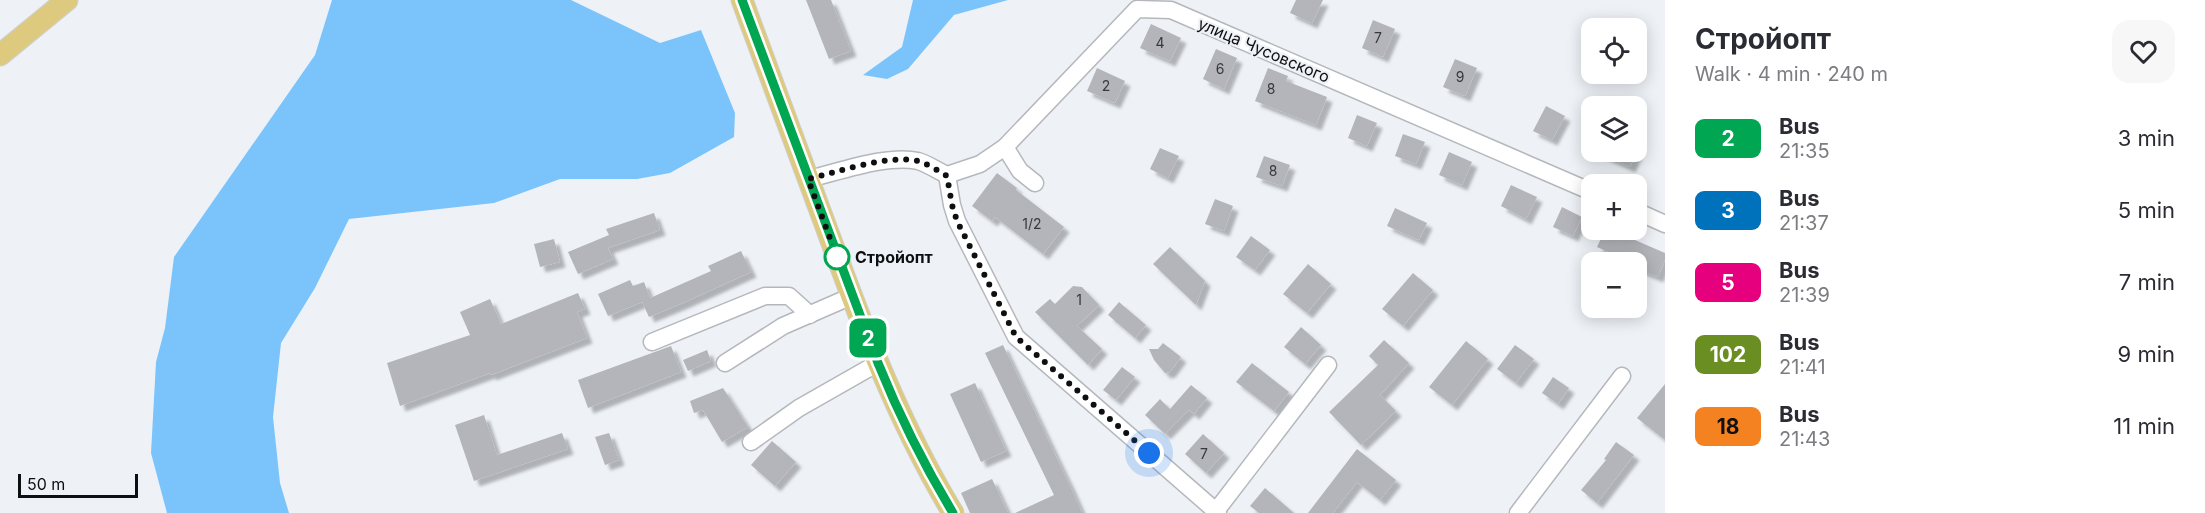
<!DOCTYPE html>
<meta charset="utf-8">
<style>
body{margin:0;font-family:Inter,sans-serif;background:#f7f7f7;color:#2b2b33;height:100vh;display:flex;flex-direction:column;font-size:22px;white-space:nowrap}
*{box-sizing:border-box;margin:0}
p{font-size:20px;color:#7c7c81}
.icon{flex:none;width:33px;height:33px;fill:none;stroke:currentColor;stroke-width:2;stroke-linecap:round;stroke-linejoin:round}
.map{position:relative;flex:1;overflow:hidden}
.details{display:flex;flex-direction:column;background:#fff;width:540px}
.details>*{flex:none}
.badge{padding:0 12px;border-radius:9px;font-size:21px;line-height:39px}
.fabs{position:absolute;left:1581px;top:18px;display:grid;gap:12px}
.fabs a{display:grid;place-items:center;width:66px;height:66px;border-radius:12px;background:#fff;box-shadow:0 3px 15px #0003;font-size:30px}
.scale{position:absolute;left:18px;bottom:15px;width:120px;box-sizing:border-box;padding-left:6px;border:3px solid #0e0f11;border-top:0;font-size:16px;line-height:21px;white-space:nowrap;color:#0e0f11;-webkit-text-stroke:4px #eef2f7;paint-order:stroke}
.you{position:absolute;width:30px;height:30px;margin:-15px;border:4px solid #fff;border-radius:50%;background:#1a73e8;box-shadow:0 0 0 9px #1a73e833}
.map>.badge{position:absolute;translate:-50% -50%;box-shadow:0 0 0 3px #fff}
.round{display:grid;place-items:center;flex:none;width:63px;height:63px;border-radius:18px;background:#f7f7f7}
.head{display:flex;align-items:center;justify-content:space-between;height:102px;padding:0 30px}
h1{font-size:28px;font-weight:700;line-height:45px}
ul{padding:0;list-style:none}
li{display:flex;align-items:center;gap:18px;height:72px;padding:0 30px}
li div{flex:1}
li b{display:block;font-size:22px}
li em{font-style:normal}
li .badge{min-width:66px;font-weight:700;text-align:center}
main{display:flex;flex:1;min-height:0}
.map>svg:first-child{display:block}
.water{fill:#7ac4fb}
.building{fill:#b4b5ba;filter:url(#shadow)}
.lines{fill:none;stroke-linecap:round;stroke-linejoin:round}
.minor-casing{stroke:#b4b8bc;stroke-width:19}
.major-casing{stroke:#cfcfcf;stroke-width:23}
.minor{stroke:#fff;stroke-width:16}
.major{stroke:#deca7f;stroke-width:21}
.line-casing{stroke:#fff;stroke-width:14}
.line{stroke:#00a651;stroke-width:9}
.walk{stroke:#0e0f11;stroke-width:6;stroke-dasharray:0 10.8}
.stop-dot{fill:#fff;stroke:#00a651;stroke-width:3}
.labels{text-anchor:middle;stroke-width:4.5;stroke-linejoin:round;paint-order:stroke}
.number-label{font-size:14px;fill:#38383b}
.street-label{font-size:16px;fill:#0e0f11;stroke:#eef2f7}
.stop-label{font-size:16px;font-weight:bold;fill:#0e0f11;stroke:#eef2f7;text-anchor:start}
</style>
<main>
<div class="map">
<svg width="1665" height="513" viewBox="0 0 1665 513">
<defs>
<filter id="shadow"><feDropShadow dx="5.5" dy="5.5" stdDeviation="1.5" flood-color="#0004"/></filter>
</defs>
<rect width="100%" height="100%" fill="#eef2f7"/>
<!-- water -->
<g class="water">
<path d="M 332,0 L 571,0 L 660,43 L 701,30 L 735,113 L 734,137 L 670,173 L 637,179 L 560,179 L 494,203 L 349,219 L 315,288 L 281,343 L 273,417 L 280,483 L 289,513 L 167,513 L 151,453 L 156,362 L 165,328 L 174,257 L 315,55 Z"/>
<path d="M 913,0 L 1008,0 L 954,15 L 908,69 L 887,79 L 863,75 L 902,47 Z"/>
</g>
<!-- building -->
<g class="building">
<path d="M 806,0 L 831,0 L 851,51 L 829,59 Z"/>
<path d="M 1296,0 L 1323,0 L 1312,23 L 1290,13 Z"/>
<path d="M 1373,20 L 1395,29 L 1383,57 L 1362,48 Z"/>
<path d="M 1151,24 L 1181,38 L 1170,61 L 1140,48 Z"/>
<path d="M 1216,49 L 1237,58 L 1224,89 L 1203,79 Z"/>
<path d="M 1455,59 L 1477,68 L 1465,96 L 1443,87 Z"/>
<path d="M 1097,68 L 1125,81 L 1115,103 L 1087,91 Z"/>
<path d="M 1268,68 L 1288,76 L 1286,81 L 1327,97 L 1316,125 L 1255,101 Z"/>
<path d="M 1546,106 L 1565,116 L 1552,140 L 1533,131 Z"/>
<path d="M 1357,115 L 1377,123 L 1367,146 L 1348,138 Z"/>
<path d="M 1403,134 L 1425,142 L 1416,164 L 1395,156 Z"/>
<path d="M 1160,148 L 1179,156 L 1168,178 L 1150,169 Z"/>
<path d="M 1449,152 L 1472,162 L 1462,185 L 1439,175 Z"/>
<path d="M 1596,152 L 1637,152 L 1630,167 Z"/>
<path d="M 1264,156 L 1290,165 L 1282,186 L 1256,177 Z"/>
<path d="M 997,173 L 1017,188 L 1016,190 L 1064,227 L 1043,254 L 995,217 L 992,221 L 972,206 Z"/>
<path d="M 1511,185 L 1537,197 L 1526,219 L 1501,206 Z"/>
<path d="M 1215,199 L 1233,206 L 1224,231 L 1205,224 Z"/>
<path d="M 1562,207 L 1582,217 L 1573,236 L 1553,227 Z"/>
<path d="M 1395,208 L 1427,223 L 1419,240 L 1387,226 Z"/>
<path d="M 654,213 L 660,230 L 608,248 L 613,259 L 578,274 L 568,252 L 609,235 L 606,229 Z"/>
<path d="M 1605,230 L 1615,230 L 1628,235 L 1628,237 L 1665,253 L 1665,260 L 1658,277 L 1636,268 L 1636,262 L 1631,262 L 1597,247 Z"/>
<path d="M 1251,236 L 1270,250 L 1255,270 L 1236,257 Z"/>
<path d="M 554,239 L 560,262 L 540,267 L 534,244 Z"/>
<path d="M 1170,247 L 1205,281 L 1196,305 L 1153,264 Z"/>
<path d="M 741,251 L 751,272 L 685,302 L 649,317 L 642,302 L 608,316 L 598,294 L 630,280 L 633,286 L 644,282 L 650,298 L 711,271 L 708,266 Z"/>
<path d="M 1308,264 L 1331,284 L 1307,313 L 1283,294 Z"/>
<path d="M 1413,273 L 1433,290 L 1403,326 L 1382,309 Z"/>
<path d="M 1073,286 L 1082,287 L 1099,305 L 1077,326 L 1102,349 L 1088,365 L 1035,312 L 1050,299 L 1055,304 Z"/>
<path d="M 578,293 L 585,309 L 577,312 L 587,338 L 491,375 L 490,373 L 400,406 L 387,363 L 470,335 L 460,312 L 490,299 L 501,324 Z"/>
<path d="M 1119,302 L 1146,325 L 1135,338 L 1108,315 Z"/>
<path d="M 1301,327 L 1321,345 L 1305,364 L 1284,347 Z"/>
<path d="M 1384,340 L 1409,363 L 1380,395 L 1396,411 L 1361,445 L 1329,412 L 1378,365 L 1369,356 Z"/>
<path d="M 1466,341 L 1488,359 L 1452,405 L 1429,387 Z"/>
<path d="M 1163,343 L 1181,357 L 1170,372 L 1165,373 L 1154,360 L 1149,349 L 1158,349 Z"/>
<path d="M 1003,345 L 1071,488 L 1082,513 L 1015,513 L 1054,495 L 985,353 Z"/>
<path d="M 1515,345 L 1534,359 L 1516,383 L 1497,369 Z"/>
<path d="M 671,346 L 681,372 L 588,408 L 578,380 Z"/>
<path d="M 707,350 L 711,361 L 688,371 L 683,360 Z"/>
<path d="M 1252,363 L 1289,392 L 1274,411 L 1236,382 Z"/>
<path d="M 1122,367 L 1135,377 L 1116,400 L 1103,390 Z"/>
<path d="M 1553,377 L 1569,388 L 1558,404 L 1542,393 Z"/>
<path d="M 975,383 L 1006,451 L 981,462 L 950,394 Z"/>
<path d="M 1665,384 L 1665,440 L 1637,418 Z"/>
<path d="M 1191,385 L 1207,398 L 1194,414 L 1189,410 L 1165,434 L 1145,415 L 1160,399 L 1170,409 Z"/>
<path d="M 723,388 L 748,427 L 722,442 L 703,410 L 694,413 L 690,401 Z"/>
<path d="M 484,415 L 497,455 L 562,433 L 568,449 L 474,481 L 455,425 Z"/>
<path d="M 609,433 L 619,460 L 605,465 L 595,437 Z"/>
<path d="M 1203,434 L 1224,453 L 1206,473 L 1185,454 Z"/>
<path d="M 772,441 L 796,462 L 775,486 L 751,465 Z"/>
<path d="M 1616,442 L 1634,455 L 1597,503 L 1581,490 L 1606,460 L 1604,459 Z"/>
<path d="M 1357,449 L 1396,480 L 1380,500 L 1357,482 L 1333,513 L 1308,513 Z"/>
<path d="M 992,479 L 1008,513 L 970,513 L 961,493 Z"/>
<path d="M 1265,488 L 1294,513 L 1259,513 L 1250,506 Z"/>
</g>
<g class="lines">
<defs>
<g id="minor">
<path d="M 1005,147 L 1020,171 L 1035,183"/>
<path d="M 947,175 L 952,205 L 957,221 L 1016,337 L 1218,513"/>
<path d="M 808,179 C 839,172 887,154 918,161 C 928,164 938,171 947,175 L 980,164 L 1005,147 L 1137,9 L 1171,10 L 1592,192"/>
<path d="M 1636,211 L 1665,224"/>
<path d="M 652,342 L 765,296 L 789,296 L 810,315"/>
<path d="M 725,363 L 783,326 L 852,296"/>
<path d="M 751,442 L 799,408 L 878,363"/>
<path d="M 1216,511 L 1328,365"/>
<path d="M 1518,513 L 1622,376"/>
</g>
<g id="major">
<path d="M 742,0 C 771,78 800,157 829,235 C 864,331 900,425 953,513"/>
<path d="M 0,55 L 67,0"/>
</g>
</defs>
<!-- minor casing -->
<use href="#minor" class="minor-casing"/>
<!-- major casing -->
<use href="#major" class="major-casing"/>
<!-- minor -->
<use href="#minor" class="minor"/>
<!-- major -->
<use href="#major" class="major"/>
</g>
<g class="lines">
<defs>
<path id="line" d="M 742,0 L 878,363 C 899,415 924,465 953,513"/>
</defs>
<!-- line casing -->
<use href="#line" class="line-casing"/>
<!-- line -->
<use href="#line" class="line"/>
<!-- walk -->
<path class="walk" d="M 837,257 L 808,179 C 839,172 887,154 918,161 C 928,164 938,171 947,176 L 952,205 L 957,221 L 1016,337 L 1149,453"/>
</g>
<!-- markers -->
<circle class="stop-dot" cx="837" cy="257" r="12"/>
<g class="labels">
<!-- number labels -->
<g class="number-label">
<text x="1378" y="43">7</text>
<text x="1160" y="48">4</text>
<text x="1220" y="74">6</text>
<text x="1460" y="82">9</text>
<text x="1106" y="91">2</text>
<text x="1271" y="94">8</text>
<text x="1273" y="176">8</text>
<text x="1032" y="229">1/2</text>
<text x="1079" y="305">1</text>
<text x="1204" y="459">7</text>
</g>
<!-- street labels -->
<g class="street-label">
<text transform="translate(1264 50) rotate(23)" y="6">улица Чусовского</text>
</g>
<!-- stop labels -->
<g class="stop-label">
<text x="855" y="263">Стройопт</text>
</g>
</g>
</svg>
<div class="fabs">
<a><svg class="icon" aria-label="locate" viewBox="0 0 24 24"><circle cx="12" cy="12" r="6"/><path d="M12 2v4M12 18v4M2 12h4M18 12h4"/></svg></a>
<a><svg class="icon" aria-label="layers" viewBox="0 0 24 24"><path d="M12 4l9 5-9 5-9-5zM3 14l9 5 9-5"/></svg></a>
<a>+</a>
<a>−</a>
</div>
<div class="scale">50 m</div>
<div class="you" style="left:1149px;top:453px"></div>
<b class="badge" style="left:868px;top:338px;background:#00a651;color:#fff">2</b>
</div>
<section class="details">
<div class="head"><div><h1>Стройопт</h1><p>Walk · 4 min · 240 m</p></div><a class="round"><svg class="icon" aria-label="heart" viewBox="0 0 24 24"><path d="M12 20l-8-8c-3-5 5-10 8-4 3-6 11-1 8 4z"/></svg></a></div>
<ul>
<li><span class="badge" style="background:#00a651;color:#fff">2</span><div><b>Bus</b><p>21:35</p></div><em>3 min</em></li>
<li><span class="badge" style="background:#0072bc;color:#fff">3</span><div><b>Bus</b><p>21:37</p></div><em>5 min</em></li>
<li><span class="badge" style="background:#e6007e;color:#fff">5</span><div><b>Bus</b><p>21:39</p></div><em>7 min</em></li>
<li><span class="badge" style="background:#6b8e23;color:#fff">102</span><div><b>Bus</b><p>21:41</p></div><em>9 min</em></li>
<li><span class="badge" style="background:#f58220;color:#111">18</span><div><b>Bus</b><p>21:43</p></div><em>11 min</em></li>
</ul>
</section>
</main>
